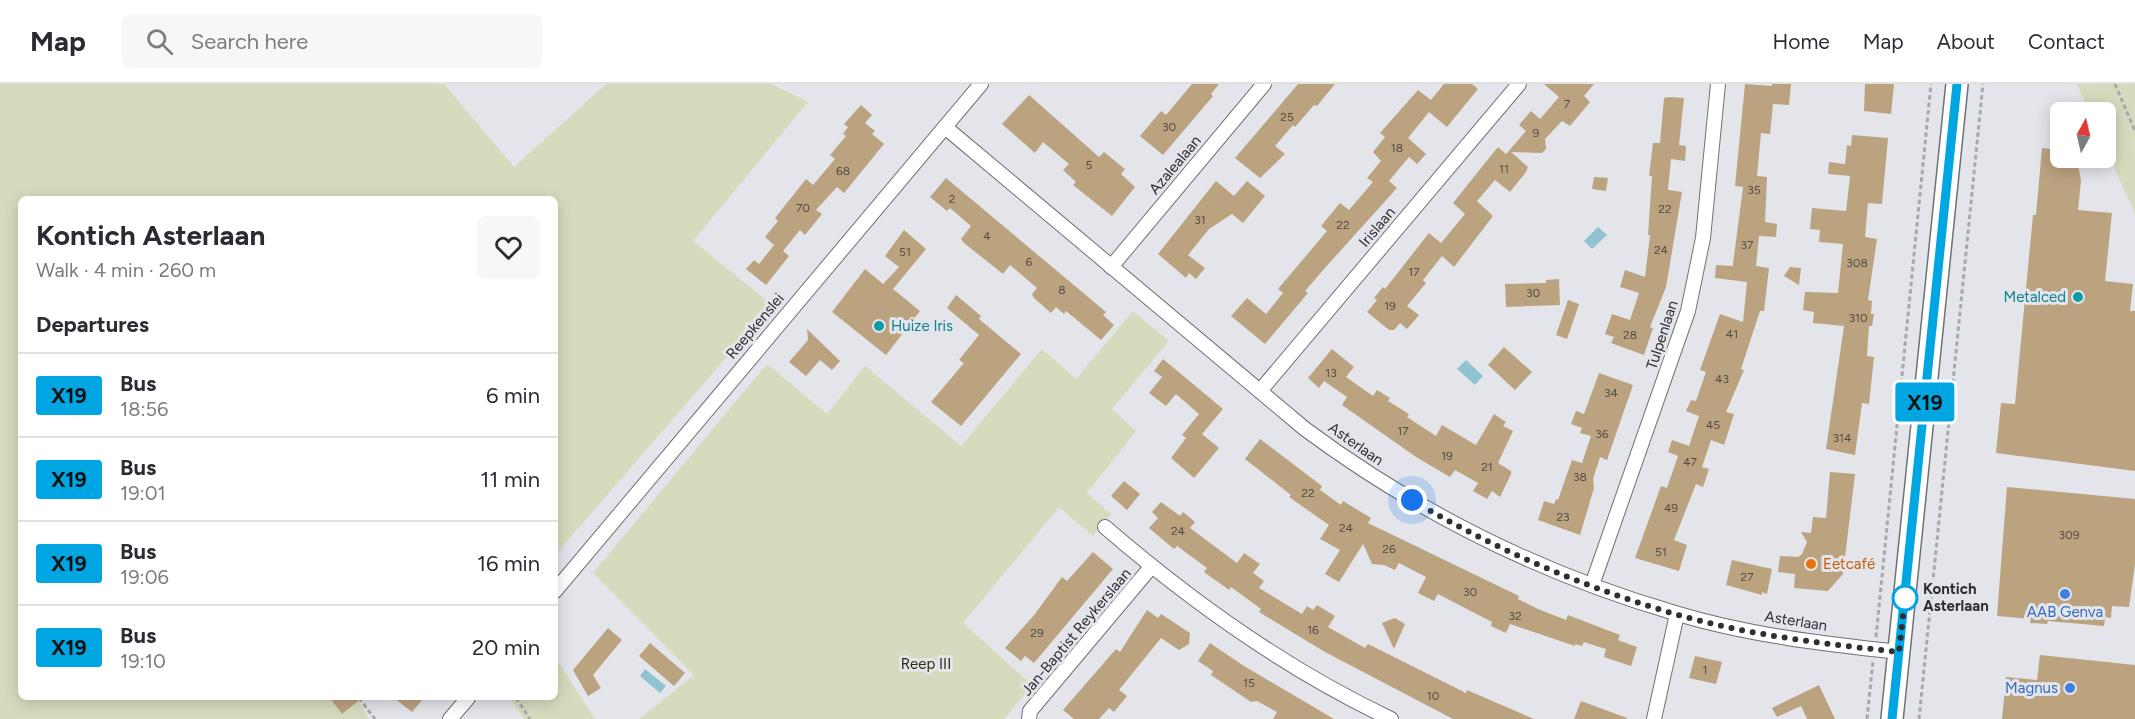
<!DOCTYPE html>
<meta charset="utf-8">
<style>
body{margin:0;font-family:Figtree,sans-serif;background:#f7f7f7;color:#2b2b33;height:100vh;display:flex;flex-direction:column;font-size:22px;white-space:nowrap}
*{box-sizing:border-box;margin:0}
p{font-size:20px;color:#7c7c81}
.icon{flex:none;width:33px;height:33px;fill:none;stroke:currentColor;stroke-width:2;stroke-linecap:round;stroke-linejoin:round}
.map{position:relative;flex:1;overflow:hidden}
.sheet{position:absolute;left:18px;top:112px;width:540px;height:504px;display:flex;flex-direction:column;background:#fff;border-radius:9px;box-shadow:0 3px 15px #0003}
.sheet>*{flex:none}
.badge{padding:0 12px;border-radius:4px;font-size:21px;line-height:39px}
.needle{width:39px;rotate:8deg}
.fabs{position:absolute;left:2050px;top:18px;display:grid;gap:12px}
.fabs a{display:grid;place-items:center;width:66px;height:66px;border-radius:9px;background:#fff;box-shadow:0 3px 15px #0003;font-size:30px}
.you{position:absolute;width:30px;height:30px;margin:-15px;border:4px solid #fff;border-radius:50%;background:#1a73e8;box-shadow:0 0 0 9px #1a73e833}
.map>.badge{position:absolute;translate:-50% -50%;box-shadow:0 0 0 3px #fff}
h2{padding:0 18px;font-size:22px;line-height:54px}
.round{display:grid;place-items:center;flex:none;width:63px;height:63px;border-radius:9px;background:#f7f7f7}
.head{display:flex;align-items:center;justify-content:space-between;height:102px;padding:0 18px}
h1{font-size:28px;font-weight:700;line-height:45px}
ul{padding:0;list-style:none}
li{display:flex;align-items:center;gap:18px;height:84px;padding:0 18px;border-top:2px solid #e1e1e2}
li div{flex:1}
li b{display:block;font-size:22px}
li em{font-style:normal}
li .badge{min-width:66px;font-weight:700;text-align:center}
header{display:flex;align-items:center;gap:36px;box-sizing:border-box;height:84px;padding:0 30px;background:#fff;border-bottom:2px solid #e1e1e2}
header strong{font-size:28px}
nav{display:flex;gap:33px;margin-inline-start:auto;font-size:21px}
.search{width:420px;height:54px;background:#f7f7f7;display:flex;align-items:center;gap:15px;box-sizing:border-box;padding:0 21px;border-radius:9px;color:#7c7c81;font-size:22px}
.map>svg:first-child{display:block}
.green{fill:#d7dbbe}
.water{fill:#91c2d0}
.building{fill:#bba380}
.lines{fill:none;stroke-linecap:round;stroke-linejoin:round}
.minor-casing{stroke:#707177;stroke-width:16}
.primary-casing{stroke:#707177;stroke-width:24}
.path{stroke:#a7a9ad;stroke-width:3;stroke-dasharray:4.5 3;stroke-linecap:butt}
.minor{stroke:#fff;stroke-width:14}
.primary{stroke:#fff;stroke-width:21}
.line-casing{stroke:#fff;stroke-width:14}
.line{stroke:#00a6e2;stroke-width:9}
.walk{stroke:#2e2f31;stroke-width:6;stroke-dasharray:0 10.8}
.culture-dot{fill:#0f9aa8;stroke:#e3e5eb;stroke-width:2}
.food-dot{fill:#e8710a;stroke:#e3e5eb;stroke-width:2}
.shop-dot{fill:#3f7fe0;stroke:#e3e5eb;stroke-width:2}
.stop-dot{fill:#fff;stroke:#00a6e2;stroke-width:3}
.labels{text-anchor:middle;stroke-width:6;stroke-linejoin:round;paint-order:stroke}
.number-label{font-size:12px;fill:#514c45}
.street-label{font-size:15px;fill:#2e2f31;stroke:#e3e5eb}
.culture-label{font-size:15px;fill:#0d838f;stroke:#e3e5eb;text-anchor:end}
.food-label{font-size:15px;fill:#c56008;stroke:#e3e5eb;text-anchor:start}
.stop-label{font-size:15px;font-weight:bold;fill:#2e2f31;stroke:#e3e5eb;text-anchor:start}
.shop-label{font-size:15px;fill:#366cbe;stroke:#e3e5eb}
.park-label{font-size:15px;fill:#2a2c0b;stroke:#e3e5eb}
</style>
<header>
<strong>Map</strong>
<div class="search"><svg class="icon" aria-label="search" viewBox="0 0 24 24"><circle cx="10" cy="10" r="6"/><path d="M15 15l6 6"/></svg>Search here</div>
<nav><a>Home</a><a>Map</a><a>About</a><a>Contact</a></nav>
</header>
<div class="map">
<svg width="2135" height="635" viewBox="0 0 2135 635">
<rect width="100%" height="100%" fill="#e3e5eb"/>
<!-- green -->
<g class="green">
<path d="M 0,0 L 444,0 L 514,83 L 606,0 L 771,0 L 808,18 L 693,157 L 772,221 L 555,471 L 555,116 L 21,116 L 21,614 L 357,614 L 369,635 L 0,635 Z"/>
<path d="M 2077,0 L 2135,0 L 2135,130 L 2106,65 L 2106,28 L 2089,28 Z"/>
<path d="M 1133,227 L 1169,257 L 1112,325 L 1136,347 L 1087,409 L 1111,430 L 1093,452 L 1059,423 L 963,539 L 1032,601 L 1004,635 L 639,635 L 694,591 L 593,489 L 767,280 L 827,330 L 865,282 L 961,362 L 1042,265 L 1076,295 Z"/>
<path d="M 555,573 L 595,635 L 524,635 L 510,614 L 555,614 Z"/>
</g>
<!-- water -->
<g class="water">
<path d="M 1598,143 L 1607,151 L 1592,165 L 1584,157 Z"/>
<path d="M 1466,276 L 1483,292 L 1475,301 L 1457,285 Z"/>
<path d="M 645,585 L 666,602 L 660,609 L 640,592 Z"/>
</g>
<!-- building -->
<g class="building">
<path d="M 1192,0 L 1219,0 L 1211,10 L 1213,12 L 1163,71 L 1140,52 L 1161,27 L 1166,31 Z"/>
<path d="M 1298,0 L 1335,0 L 1317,22 L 1314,21 L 1295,43 L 1293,41 L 1275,62 L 1285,70 L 1260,94 L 1235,74 Z"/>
<path d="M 1444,0 L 1472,0 L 1478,5 L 1447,43 L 1429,28 L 1408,54 L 1426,70 L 1417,80 L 1409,73 L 1389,97 L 1397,104 L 1324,185 L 1305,207 L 1308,209 L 1265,260 L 1231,232 L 1247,214 L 1266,230 L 1283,209 L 1278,205 L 1327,147 L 1321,142 L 1340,119 L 1349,126 L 1373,98 L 1367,94 L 1381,77 L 1373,68 L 1385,53 L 1380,49 L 1418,6 L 1431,16 Z"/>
<path d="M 1544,0 L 1594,0 L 1584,12 L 1590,18 L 1570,42 L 1562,37 L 1545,55 L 1546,65 L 1542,69 L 1511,68 L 1528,83 L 1526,88 L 1510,108 L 1495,96 L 1477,117 L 1493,132 L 1454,183 L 1442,172 L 1423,196 L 1426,199 L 1407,222 L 1419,231 L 1407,245 L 1400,239 L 1394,246 L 1389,246 L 1367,228 L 1377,216 L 1374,214 L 1383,203 L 1385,205 L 1429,149 L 1441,159 L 1465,130 L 1453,119 L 1481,84 L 1498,63 L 1506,70 L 1526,47 L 1519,41 L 1531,27 L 1540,35 L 1559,13 Z"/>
<path d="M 1745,0 L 1772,2 L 1772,0 L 1791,0 L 1789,21 L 1773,20 L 1770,50 L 1761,49 L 1757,92 L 1767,93 L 1765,138 L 1777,140 L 1776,153 L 1759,152 L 1756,182 L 1769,184 L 1764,227 L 1760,227 L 1741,285 L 1744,286 L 1726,328 L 1734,330 L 1724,361 L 1711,356 L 1702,383 L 1709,385 L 1703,403 L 1696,400 L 1674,456 L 1687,461 L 1679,487 L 1635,474 L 1661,402 L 1667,404 L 1678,372 L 1668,368 L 1672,356 L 1689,362 L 1699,332 L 1686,327 L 1691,316 L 1696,317 L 1706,288 L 1700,286 L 1720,230 L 1743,238 L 1747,198 L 1715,194 L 1716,181 L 1733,182 L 1733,180 L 1743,103 L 1735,102 Z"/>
<path d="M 1865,0 L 1894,0 L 1891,30 L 1864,27 Z"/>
<path d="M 1029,11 L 1099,73 L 1104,68 L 1125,85 L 1121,90 L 1135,103 L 1112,132 L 1073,101 L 1076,98 L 1063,86 L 1069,80 L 1043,58 L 1035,69 L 1002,40 Z"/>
<path d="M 1669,13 L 1684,14 L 1679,61 L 1686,62 L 1685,77 L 1671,75 L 1668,106 L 1682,108 L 1666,203 L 1650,243 L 1653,244 L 1644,271 L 1611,259 L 1614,253 L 1605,250 L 1612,230 L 1630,236 L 1639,209 L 1620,203 L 1625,186 L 1645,193 L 1650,151 L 1648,151 L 1652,92 L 1649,92 L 1653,59 L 1660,59 L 1664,14 Z"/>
<path d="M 861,21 L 872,31 L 865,39 L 875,47 L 872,50 L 884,60 L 844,109 L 837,103 L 816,126 L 822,130 L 805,151 L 800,146 L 783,167 L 789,172 L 766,201 L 746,185 L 754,176 L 759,180 L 774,161 L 765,153 L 778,137 L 775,134 L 806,95 L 813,101 L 835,75 L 830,71 L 846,52 L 843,50 L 848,43 L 844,40 Z"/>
<path d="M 1852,51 L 1888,54 L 1882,120 L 1868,119 L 1865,153 L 1877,155 L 1868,216 L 1872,217 L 1871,230 L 1874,230 L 1872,242 L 1869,242 L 1867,272 L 1874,273 L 1869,320 L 1862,319 L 1855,371 L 1826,365 L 1844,242 L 1813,239 L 1814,228 L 1803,226 L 1805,208 L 1838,209 L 1843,160 L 1819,158 L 1820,146 L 1810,145 L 1812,124 L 1846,127 L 1850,92 L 1828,90 L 1829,78 L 1845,80 L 1847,61 L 1851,62 Z"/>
<path d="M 2042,64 L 2061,66 L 2061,74 L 2077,75 L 2081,97 L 2078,126 L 2112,129 L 2105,197 L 2133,200 L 2130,227 L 2135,227 L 2135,387 L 1996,369 L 2001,319 L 2015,320 L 2033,131 L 2036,131 Z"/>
<path d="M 1594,93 L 1608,94 L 1606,107 L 1592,105 Z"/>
<path d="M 946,94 L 1106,228 L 1103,231 L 1114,241 L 1101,256 L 1066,227 L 1064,230 L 1056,223 L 1051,229 L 1034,214 L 1032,210 L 1037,204 L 1010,181 L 1003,190 L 964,159 L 961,155 L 971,142 L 950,124 L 947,127 L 930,113 Z"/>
<path d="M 1216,97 L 1234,112 L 1247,97 L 1265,112 L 1243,139 L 1232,130 L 1209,145 L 1188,171 L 1205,184 L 1196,195 L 1189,189 L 1186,194 L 1158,170 Z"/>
<path d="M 904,146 L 926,165 L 893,205 L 920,227 L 886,271 L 832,228 L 865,185 L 883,200 L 899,183 L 885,172 Z"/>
<path d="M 1790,183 L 1801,184 L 1799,201 L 1784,192 Z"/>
<path d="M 1559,195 L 1560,221 L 1506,223 L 1505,200 L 1546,199 L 1546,196 Z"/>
<path d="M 956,211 L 981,232 L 979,235 L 1021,270 L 961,342 L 931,318 L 964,279 L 959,276 L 979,251 L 947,224 Z"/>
<path d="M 1568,216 L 1579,220 L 1567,255 L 1556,251 Z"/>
<path d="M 807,245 L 840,277 L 832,286 L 820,276 L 806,292 L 789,278 L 808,256 Z"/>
<path d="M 1504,263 L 1532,288 L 1515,306 L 1488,281 Z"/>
<path d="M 1332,265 L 1354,283 L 1346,293 L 1373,312 L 1377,306 L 1390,314 L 1388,317 L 1409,330 L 1407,333 L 1436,352 L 1442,341 L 1476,361 L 1494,330 L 1506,338 L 1503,342 L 1513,347 L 1498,379 L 1511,387 L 1511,390 L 1500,413 L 1492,407 L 1487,415 L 1473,407 L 1478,399 L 1455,386 L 1450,393 L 1416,373 L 1342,321 L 1347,313 L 1324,297 L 1319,304 L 1308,294 Z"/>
<path d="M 1163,275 L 1223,325 L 1202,350 L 1219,364 L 1194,394 L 1171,374 L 1186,354 L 1182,351 L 1199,330 L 1176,310 L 1166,322 L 1149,309 L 1162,293 L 1154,287 Z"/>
<path d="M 1599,289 L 1633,301 L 1607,376 L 1600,373 L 1593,395 L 1594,404 L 1580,451 L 1538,436 L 1544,417 L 1554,420 L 1556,415 L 1558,416 L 1572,376 L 1582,379 L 1591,352 L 1580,349 L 1582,344 L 1571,340 L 1576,327 L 1584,330 Z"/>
<path d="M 1260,355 L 1322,402 L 1320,406 L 1341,421 L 1343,417 L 1371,434 L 1368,439 L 1519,512 L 1518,515 L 1538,525 L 1566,536 L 1568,531 L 1620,551 L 1618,556 L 1637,563 L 1631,582 L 1604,573 L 1606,565 L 1584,558 L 1582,562 L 1575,560 L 1575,562 L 1510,540 L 1506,549 L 1491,542 L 1492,538 L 1438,510 L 1434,517 L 1418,509 L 1426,493 L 1399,479 L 1395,486 L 1384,481 L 1372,480 L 1363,460 L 1339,498 L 1325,490 L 1340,466 L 1320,455 L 1329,441 L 1289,413 L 1291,411 L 1245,375 Z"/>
<path d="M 1830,388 L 1855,390 L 1843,490 L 1828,507 L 1794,504 L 1795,490 L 1778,488 L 1780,472 L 1798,473 L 1802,470 L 1807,458 L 1801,448 L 1811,449 L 1813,433 L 1826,434 Z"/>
<path d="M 1124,397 L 1140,410 L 1127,426 L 1111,412 Z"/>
<path d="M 2007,403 L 2135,415 L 2135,480 L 2129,523 L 2112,522 L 2111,534 L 2105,533 L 2104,542 L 2048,537 L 2047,540 L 2030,539 L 2031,535 L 1997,532 Z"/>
<path d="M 1161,418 L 1180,432 L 1183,428 L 1195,438 L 1190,444 L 1237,479 L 1244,469 L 1260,480 L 1253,489 L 1264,497 L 1259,504 L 1302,530 L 1307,522 L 1313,526 L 1317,521 L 1335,532 L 1328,543 L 1365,564 L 1368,560 L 1466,609 L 1467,606 L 1534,635 L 1453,635 L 1325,568 L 1259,528 L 1261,525 L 1231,503 L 1229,506 L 1204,488 L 1207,484 L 1177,462 L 1174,465 L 1149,444 L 1158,434 L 1152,428 Z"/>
<path d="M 1093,468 L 1113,485 L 1034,579 L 1025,572 L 1021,577 L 1005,564 L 1035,530 L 1062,493 L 1067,497 Z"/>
<path d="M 1732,476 L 1772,485 L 1767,510 L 1762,508 L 1762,511 L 1726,501 Z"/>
<path d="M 1147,526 L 1158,534 L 1161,530 L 1190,549 L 1189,560 L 1179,566 L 1161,554 L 1119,606 L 1127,612 L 1114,628 L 1109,624 L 1099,635 L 1074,635 L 1063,626 L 1116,565 L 1120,568 Z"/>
<path d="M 1395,534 L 1405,540 L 1394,565 L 1382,539 Z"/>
<path d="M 608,544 L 622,556 L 593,591 L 601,604 L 588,612 L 573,586 Z"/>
<path d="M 650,559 L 685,589 L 674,602 L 639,572 Z"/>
<path d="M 1210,559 L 1244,582 L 1334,635 L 1273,635 L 1277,628 L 1257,617 L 1251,618 L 1211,591 L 1213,587 L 1198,577 Z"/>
<path d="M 2040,571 L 2135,581 L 2135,635 L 2002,635 L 2006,593 L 2037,596 Z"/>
<path d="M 1695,572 L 1722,578 L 1716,600 L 1689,594 Z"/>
<path d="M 1819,601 L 1835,635 L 1807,635 L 1801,622 L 1777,633 L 1772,624 Z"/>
<path d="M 330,614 L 362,614 L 342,630 Z"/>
<path d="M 394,614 L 424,614 L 412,628 Z"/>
<path d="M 1581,617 L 1627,634 L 1627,635 L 1574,635 Z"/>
</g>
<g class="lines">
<defs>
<g id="minor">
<path d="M 945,43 L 1305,345 C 1417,428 1541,490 1675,529 C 1747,551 1825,560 1899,568"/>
<path d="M 1111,183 L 1264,0"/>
<path d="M 1260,307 L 1519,0"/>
<path d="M 1105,443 C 1192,518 1287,586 1391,635"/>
<path d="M 1592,501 L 1688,227 L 1703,154 L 1718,0"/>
<path d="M 555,507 L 981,0"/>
<path d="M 450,635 L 468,614"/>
<path d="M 1029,635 L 1030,627 L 1151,483"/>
<path d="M 1654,635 L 1677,530"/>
</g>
<path id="primary" d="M 1892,635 L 1957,0"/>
</defs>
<!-- minor casing -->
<use href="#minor" class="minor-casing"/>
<!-- primary casing -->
<use href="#primary" class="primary-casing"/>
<!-- path -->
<g class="path">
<path d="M 2115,0 L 2135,47"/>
<path d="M 1876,553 L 1931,0"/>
<path d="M 359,614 L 375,635"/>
<path d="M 516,614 L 530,635"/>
<path d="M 1867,635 L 1873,577"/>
<path d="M 1919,635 L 1983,0"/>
</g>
<!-- minor -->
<use href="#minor" class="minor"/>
<!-- primary -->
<use href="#primary" class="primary"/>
</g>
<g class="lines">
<defs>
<path id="line" d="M 1892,635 L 1957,0"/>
</defs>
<!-- line casing -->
<use href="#line" class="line-casing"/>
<!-- line -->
<use href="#line" class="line"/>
<!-- walk -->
<path class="walk" d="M 1412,416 C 1494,465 1583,503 1675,530 C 1747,551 1825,560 1899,568 L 1906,505 L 1905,514"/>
</g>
<!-- markers -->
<g class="culture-dot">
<circle cx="2078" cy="213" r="6"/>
<circle cx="879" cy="242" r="6"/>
</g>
<circle class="food-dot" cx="1811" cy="480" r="6"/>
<g class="shop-dot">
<circle cx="2065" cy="510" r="6"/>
<circle cx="2070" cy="604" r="6"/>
</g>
<circle class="stop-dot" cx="1905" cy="514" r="12"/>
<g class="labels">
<!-- number labels -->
<g class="number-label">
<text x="1567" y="24">7</text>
<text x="1287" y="37">25</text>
<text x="1169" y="47">30</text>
<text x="1536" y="53">9</text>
<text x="1397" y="68">18</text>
<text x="1089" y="85">5</text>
<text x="1504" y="89">11</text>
<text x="843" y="91">68</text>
<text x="1754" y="110">35</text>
<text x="952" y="119">2</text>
<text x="803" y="128">70</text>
<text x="1665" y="129">22</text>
<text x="1200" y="140">31</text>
<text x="1343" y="145">22</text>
<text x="987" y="156">4</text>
<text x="1747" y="165">37</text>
<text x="1661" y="170">24</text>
<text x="905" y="172">51</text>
<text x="1029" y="182">6</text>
<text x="1857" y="183">308</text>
<text x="1414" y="192">17</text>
<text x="1062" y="210">8</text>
<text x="1533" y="213">30</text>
<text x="1390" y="226">19</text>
<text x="1858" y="238">310</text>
<text x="1732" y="254">41</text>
<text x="1630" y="255">28</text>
<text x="1331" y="293">13</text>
<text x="1722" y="299">43</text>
<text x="1611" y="313">34</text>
<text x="1713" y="345">45</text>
<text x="1403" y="351">17</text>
<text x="1602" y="354">36</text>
<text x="1842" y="358">314</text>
<text x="1447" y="376">19</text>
<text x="1690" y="382">47</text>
<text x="1487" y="387">21</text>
<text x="1580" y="397">38</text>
<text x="1308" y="413">22</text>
<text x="1671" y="428">49</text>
<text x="1563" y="437">23</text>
<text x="1346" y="448">24</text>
<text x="1178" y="451">24</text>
<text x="2069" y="455">309</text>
<text x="1389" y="469">26</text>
<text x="1661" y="472">51</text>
<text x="1747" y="497">27</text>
<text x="1470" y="512">30</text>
<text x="1515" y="536">32</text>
<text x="1313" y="550">16</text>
<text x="1037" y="553">29</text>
<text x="1705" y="590">1</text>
<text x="1249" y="603">15</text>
<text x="1433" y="616">10</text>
</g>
<!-- street labels -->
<g class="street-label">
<text transform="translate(1175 81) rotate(-50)" y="5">Azalealaan</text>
<text transform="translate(1377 143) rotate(-50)" y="5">Irislaan</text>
<text transform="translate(755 242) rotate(-50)" y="5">Reepkenslei</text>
<text transform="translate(1662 251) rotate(-72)" y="5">Tulpenlaan</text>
<text transform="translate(1356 360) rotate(35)" y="5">Asterlaan</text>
<text transform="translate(1796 537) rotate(9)" y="5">Asterlaan</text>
<text transform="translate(1076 548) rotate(-50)" y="5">Jan-Baptist Reykerslaan</text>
</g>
<!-- culture labels -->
<g class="culture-label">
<text x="2066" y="218">Metalced</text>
<text x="891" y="247" text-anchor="start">Huize Iris</text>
</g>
<!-- food labels -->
<g class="food-label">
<text x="1823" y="485">Eetcafé</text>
</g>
<!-- stop labels -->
<g class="stop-label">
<text x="1923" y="510">Kontich<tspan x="1923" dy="17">Asterlaan</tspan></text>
</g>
<!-- shop labels -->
<g class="shop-label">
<text x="2065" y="533">AAB Genva</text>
<text x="2058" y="609" text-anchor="end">Magnus</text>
</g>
<!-- park labels -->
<g class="park-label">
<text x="926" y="585">Reep III</text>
</g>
</g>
</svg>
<div class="fabs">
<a><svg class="needle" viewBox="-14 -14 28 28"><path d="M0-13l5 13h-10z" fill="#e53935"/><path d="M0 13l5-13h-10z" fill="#7c7c81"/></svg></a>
</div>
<div class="you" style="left:1412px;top:416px"></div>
<b class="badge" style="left:1925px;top:318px;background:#00a6e2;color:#111">X19</b>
<section class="sheet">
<div class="head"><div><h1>Kontich Asterlaan</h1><p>Walk · 4 min · 260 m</p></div><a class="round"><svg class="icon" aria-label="heart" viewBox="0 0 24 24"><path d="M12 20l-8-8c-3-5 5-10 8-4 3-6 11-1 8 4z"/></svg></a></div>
<h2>Departures</h2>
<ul>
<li><span class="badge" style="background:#00a6e2;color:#111">X19</span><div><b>Bus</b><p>18:56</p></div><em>6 min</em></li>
<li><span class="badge" style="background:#00a6e2;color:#111">X19</span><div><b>Bus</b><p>19:01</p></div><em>11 min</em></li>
<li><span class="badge" style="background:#00a6e2;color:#111">X19</span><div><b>Bus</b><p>19:06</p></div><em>16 min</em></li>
<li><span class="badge" style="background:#00a6e2;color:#111">X19</span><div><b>Bus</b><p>19:10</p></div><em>20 min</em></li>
</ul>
</section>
</div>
